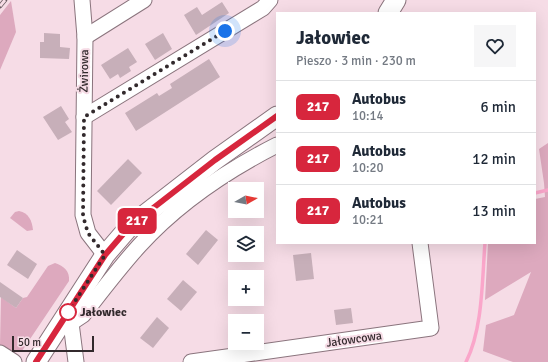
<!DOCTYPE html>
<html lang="pl">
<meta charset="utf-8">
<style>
body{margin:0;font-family:Signika,sans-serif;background:#f6f6f7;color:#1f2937;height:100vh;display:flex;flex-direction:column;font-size:15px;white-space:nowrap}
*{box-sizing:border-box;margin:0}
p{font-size:13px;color:#747a83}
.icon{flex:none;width:22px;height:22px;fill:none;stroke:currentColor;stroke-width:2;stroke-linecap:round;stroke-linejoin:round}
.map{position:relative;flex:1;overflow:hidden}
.sheet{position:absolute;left:276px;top:12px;width:260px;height:232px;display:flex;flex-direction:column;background:#fff;border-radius:0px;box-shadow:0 4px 16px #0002}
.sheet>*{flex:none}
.badge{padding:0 8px;border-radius:6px;font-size:14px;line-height:26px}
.needle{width:26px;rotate:81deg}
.fabs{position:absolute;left:228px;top:182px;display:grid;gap:8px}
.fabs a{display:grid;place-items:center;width:36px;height:36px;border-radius:0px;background:#fff;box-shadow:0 4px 16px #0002;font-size:20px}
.scale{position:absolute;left:12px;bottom:10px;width:82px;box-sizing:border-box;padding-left:4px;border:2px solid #32292c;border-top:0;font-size:11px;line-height:14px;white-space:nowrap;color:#32292c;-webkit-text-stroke:3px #f6dce6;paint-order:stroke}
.you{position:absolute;width:20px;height:20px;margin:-10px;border:3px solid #fff;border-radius:50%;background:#1a73e8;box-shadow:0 0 0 6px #1a73e833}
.map>.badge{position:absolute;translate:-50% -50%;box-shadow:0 0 0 2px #fff}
.round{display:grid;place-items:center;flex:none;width:42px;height:42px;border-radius:0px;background:#f6f6f7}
.head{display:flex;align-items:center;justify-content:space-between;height:68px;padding:0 20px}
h1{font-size:19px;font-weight:700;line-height:30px}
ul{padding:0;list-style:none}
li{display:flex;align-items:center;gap:12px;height:52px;padding:0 20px;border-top:1px solid #e0e1e3}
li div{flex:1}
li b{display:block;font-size:15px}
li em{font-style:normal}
li .badge{min-width:44px;font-weight:700;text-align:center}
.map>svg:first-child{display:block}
.green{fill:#dda9be}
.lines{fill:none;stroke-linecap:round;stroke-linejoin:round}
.stream{stroke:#faa6ca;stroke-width:3.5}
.building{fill:#c7afb9}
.minor-casing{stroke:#8a747d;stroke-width:17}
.major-casing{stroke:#8a747d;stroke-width:21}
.minor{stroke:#fff;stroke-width:15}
.major{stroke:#fff;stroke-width:19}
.rail-casing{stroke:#695c61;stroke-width:4.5}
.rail{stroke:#f6dce6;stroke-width:3;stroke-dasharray:9;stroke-linecap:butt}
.line-casing{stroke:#fff;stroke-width:9}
.line{stroke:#d7263d;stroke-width:6}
.walk{stroke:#32292c;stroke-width:4;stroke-dasharray:0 7.2}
.stop-dot{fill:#fff;stroke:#d7263d;stroke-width:2}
.labels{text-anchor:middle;stroke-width:4;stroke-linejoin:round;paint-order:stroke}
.street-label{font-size:12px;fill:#32292c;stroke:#f6dce6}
.stop-label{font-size:12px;font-weight:bold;fill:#32292c;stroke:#f6dce6;text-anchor:start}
</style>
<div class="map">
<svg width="548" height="362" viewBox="0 0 548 362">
<rect width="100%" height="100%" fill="#f6dce6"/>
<!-- green -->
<g class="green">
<path d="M 11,1 L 16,32 L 0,70 L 0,15 Z"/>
<path d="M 548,143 L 548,362 L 513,362 L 483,351 L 486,325 L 514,315 L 531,272 L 485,300 L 488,243 L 535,243 L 535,199 L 545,197 L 544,183 L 539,149 Z"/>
<path d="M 19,211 C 29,213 32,221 33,230 L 27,231 L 10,218 L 15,212 Z"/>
<path d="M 55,263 C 64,266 70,271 69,281 L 22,351 L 10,350 L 0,345 L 1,297 L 16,308 L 23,298 L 27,297 L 48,266 Z"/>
</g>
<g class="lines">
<!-- stream -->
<g class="stream">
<path d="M 535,193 L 548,190"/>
<path d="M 466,362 C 483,328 482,280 485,243"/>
</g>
</g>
<!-- building -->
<g class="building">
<path d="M 222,2 L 229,13 L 196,35 L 184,15 L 197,7 L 202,15 Z"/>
<path d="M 44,33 L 60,34 L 60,47 L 70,48 L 69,59 L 40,58 L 40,42 L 44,42 Z"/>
<path d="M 163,33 L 172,49 L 155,60 L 145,44 Z"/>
<path d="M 128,48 L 137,62 L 129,67 L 131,71 L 120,78 L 118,74 L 110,79 L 101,65 Z"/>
<path d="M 209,59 L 220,77 L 136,131 L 125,113 L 157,93 L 159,96 L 172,88 L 170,84 Z"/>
<path d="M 61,106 L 69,119 L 65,122 L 72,132 L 58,140 L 43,117 Z"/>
<path d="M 128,159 L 142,173 L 111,205 L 97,191 Z"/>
<path d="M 206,230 L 218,240 L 198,265 L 186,254 Z"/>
<path d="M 17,250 L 37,264 L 28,279 L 7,265 Z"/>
<path d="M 311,253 L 314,279 L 296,281 L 293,255 Z"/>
<path d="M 183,280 L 197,292 L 181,311 L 167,299 Z"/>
<path d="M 0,282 L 23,298 L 16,308 L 0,297 Z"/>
<path d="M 351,308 L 353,323 L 336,325 L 334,310 Z"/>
<path d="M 157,317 L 169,328 L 153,348 L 140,338 Z"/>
</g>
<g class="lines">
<defs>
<g id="minor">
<path d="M 82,0 L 85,37 L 83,215 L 88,233 L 105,255"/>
<path d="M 85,37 L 144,0"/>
<path d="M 84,117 L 263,8 L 270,0"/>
<path d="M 67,314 L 71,323 L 76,362"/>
<path d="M 71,323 L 83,315 C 101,292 119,268 139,246 C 178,203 226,171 277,145"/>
<path d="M 0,353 L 14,362"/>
<path d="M 191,362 L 431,328 L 420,243"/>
</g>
<g id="major">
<path d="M 388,13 L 396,0"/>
<path d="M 36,362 L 105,255 L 130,226 L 215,160 L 277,116"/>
</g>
</defs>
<!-- minor casing -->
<use href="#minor" class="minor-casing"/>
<!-- major casing -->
<use href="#major" class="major-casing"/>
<!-- minor -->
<use href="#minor" class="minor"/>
<!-- major -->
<use href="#major" class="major"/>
<defs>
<path id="rail" d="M 0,6 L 5,0"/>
</defs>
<!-- rail casing -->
<use href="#rail" class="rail-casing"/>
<!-- rail -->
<use href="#rail" class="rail"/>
</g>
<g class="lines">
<defs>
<path id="line" d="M 36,362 L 105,255 L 130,226 L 215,160 L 277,116"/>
</defs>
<!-- line casing -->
<use href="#line" class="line-casing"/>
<!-- line -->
<use href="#line" class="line"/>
<!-- walk -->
<path class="walk" d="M 68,312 L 105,255 L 88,233 L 83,216 L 84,117 L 225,31"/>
</g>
<!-- markers -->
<circle class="stop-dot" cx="68" cy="312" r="8"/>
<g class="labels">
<!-- street labels -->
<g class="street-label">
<text transform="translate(84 71) rotate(-89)" y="4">Żwirowa</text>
<text transform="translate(354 339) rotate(-8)" y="4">Jałowcowa</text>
</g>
<!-- stop labels -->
<g class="stop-label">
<text x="80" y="316">Jałowiec</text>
</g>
</g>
</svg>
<div class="fabs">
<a><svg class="needle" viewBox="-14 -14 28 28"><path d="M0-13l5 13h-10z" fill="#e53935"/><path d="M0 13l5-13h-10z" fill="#747a83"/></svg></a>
<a><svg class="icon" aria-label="layers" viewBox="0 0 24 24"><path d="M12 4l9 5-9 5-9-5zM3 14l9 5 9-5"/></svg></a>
<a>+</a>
<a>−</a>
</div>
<div class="scale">50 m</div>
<div class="you" style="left:225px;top:31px"></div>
<b class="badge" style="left:137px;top:221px;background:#d7263d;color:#fff">217</b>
<section class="sheet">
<div class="head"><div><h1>Jałowiec</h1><p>Pieszo · 3 min · 230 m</p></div><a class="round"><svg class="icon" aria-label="heart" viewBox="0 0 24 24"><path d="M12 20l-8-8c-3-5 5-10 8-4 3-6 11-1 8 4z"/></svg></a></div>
<ul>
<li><span class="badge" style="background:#d7263d;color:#fff">217</span><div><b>Autobus</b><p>10:14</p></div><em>6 min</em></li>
<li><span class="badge" style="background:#d7263d;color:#fff">217</span><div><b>Autobus</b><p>10:20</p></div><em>12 min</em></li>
<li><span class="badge" style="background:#d7263d;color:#fff">217</span><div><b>Autobus</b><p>10:21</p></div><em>13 min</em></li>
</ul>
</section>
</div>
